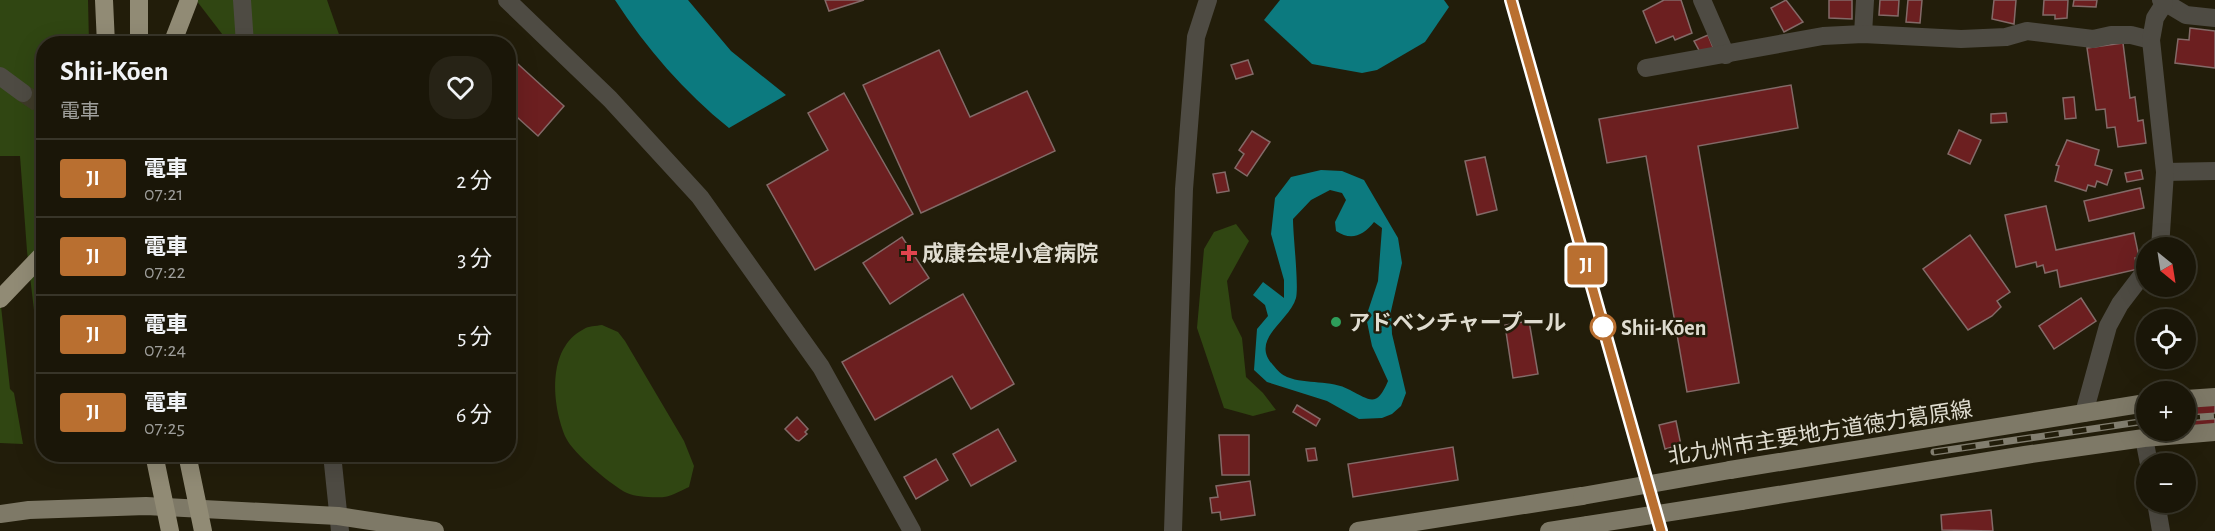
<!DOCTYPE html>
<html lang="ja">
<meta charset="utf-8">
<style>
body{margin:0;font-family:"Alegreya Sans","Noto Sans JP",sans-serif;background:#272316;color:#f1f3f6;height:100vh;display:flex;flex-direction:column;font-size:22px;white-space:nowrap}
*{box-sizing:border-box;margin:0}
p{font-size:20px;color:#9f9f9c}
.icon{flex:none;width:33px;height:33px;fill:none;stroke:currentColor;stroke-width:2;stroke-linecap:round;stroke-linejoin:round}
.map{position:relative;flex:1;overflow:hidden}
.sheet{position:absolute;left:36px;top:36px;width:480px;height:426px;display:flex;flex-direction:column;background:#1a1608;border-radius:24px;box-shadow:0 6px 24px #0002,0 0 0 2px #383529}
.sheet>*{flex:none}
.badge{padding:0 12px;border-radius:4px;font-size:21px;line-height:39px}
.needle{width:39px;rotate:150deg}
.fabs{position:absolute;left:2136px;top:237px;display:grid;gap:12px}
.fabs a{display:grid;place-items:center;width:60px;height:60px;border-radius:50%;background:#1a1608;box-shadow:0 6px 24px #0002,0 0 0 2px #383529;font-size:30px}
.map>.badge{position:absolute;translate:-50% -50%;box-shadow:0 0 0 3px #fff}
.round{display:grid;place-items:center;flex:none;width:63px;height:63px;border-radius:24px;background:#272316}
.head{display:flex;align-items:center;justify-content:space-between;height:102px;padding:0 24px}
h1{font-size:28px;font-weight:700;line-height:45px}
ul{padding:0;list-style:none}
li{display:flex;align-items:center;gap:18px;height:78px;padding:0 24px;border-top:2px solid #383529}
li div{flex:1}
li b{display:block;font-size:22px}
li em{font-style:normal}
li .badge{min-width:66px;font-weight:700;text-align:center}
.map>svg:first-child{display:block}
.green{fill:#304612}
.water{fill:#0c7a7f;fill-rule:evenodd}
.building{fill:#6c1f20;stroke:#836a68;stroke-width:1.5}
.lines{fill:none;stroke-linecap:round;stroke-linejoin:round}
.minor-tunnel{stroke:#3e3a28;stroke-width:18;stroke-dasharray:18 9;stroke-linecap:butt}
.minor{stroke:#4e4b43;stroke-width:18}
.major{stroke:#7e7967;stroke-width:18}
.highway{stroke:#918b75;stroke-width:18}
.rail-casing{stroke:#827e6f;stroke-width:7}
.rail{stroke:#221d0a;stroke-width:4.5;stroke-dasharray:14;stroke-linecap:butt}
.major-bridge{stroke:#7e7967;stroke-width:18}
.highway-bridge{stroke:#918b75;stroke-width:18}
.line-casing{stroke:#fff;stroke-width:14}
.line{stroke:#b96f30;stroke-width:9}
.health-dot{fill:#e0444e;stroke:#221d0a;stroke-width:2}
.leisure-dot{fill:#2e9e5b;stroke:#221d0a;stroke-width:2}
.stop-dot{fill:#fff;stroke:#b96f30;stroke-width:3}
.labels{text-anchor:middle;stroke-width:5;stroke-linejoin:round;paint-order:stroke}
.poi-label{font-size:22px;font-weight:bold;fill:#dfdcd0;stroke:#221d0a;text-anchor:start}
.stop-label{font-size:22px;font-weight:bold;fill:#dfdcd0;stroke:#221d0a;text-anchor:start}
.street-label{font-size:22px;fill:#dfdcd0;stroke:#221d0a}
</style>
<div class="map">
<svg width="2215" height="531" viewBox="0 0 2215 531">
<rect width="100%" height="100%" fill="#221d0a"/>
<!-- green -->
<g class="green">
<path d="M 0,0 L 88,0 L 89,43 L 44,44 L 43,386 L 27,251 L 20,156 L 0,156 Z"/>
<path d="M 196,0 L 327,0 L 342,43 L 229,43 Z"/>
<path d="M 1236,224 L 1249,241 L 1227,281 L 1232,318 L 1242,338 L 1246,377 L 1263,393 L 1276,410 L 1253,416 L 1224,408 L 1197,328 L 1204,249 L 1214,232 Z"/>
<path d="M 0,297 L 10,389 L 14,393 L 23,444 L 0,443 Z"/>
<path d="M 602,325 L 618,332 L 625,341 L 684,441 L 694,466 L 689,487 C 682,490 672,496 664,497 C 655,498 635,497 627,493 C 612,486 573,453 566,438 C 552,406 546,348 584,329 C 588,326 596,326 602,325 Z"/>
</g>
<!-- water -->
<g class="water">
<path d="M 615,0 L 688,0 L 731,51 L 786,95 L 729,128 C 684,92 646,48 615,0 Z"/>
<path d="M 1280,0 L 1444,0 L 1449,7 L 1425,42 L 1377,70 L 1362,73 L 1312,64 L 1264,20 Z"/>
<path d="M 1321,170 L 1342,171 L 1364,180 L 1398,238 L 1402,263 L 1391,311 L 1392,334 L 1406,393 L 1401,406 L 1392,414 L 1382,418 L 1359,419 L 1327,401 L 1267,382 L 1254,370 L 1257,329 L 1268,316 L 1265,305 L 1253,295 L 1263,282 L 1284,298 L 1284,280 L 1271,234 L 1275,198 L 1291,177 ZM 1330,190 L 1342,193 L 1346,200 L 1335,222 L 1336,231 C 1351,241 1363,236 1374,222 L 1382,228 L 1378,281 L 1366,317 L 1372,346 L 1388,381 C 1377,407 1371,401 1350,390 C 1330,379 1307,385 1287,377 C 1282,375 1277,370 1273,365 C 1249,339 1290,321 1296,298 C 1299,286 1293,235 1293,219 L 1311,200 Z"/>
</g>
<!-- building -->
<g class="building">
<path d="M 825,0 L 864,0 L 829,11 Z"/>
<path d="M 1664,0 L 1681,0 L 1692,33 L 1675,40 L 1673,36 L 1656,43 L 1643,11 Z"/>
<path d="M 1786,0 L 1803,22 L 1784,32 L 1771,8 Z"/>
<path d="M 1829,0 L 1852,0 L 1852,19 L 1829,18 Z"/>
<path d="M 1880,0 L 1899,0 L 1898,16 L 1879,15 Z"/>
<path d="M 1908,0 L 1922,0 L 1920,23 L 1906,22 Z"/>
<path d="M 1994,0 L 2016,0 L 2014,24 L 1992,19 Z"/>
<path d="M 2044,0 L 2068,0 L 2067,18 L 2055,19 L 2055,15 L 2043,15 Z"/>
<path d="M 2074,0 L 2097,0 L 2096,7 L 2073,6 Z"/>
<path d="M 2190,28 L 2215,31 L 2215,68 L 2175,63 L 2178,39 L 2189,40 Z"/>
<path d="M 1708,35 L 1714,50 L 1700,52 L 1694,41 Z"/>
<path d="M 2123,43 L 2130,98 L 2135,97 L 2138,121 L 2143,120 L 2146,143 L 2118,147 L 2115,127 L 2107,128 L 2105,109 L 2096,110 L 2087,48 Z"/>
<path d="M 939,50 L 970,117 L 1027,91 L 1055,151 L 921,213 L 863,85 Z"/>
<path d="M 508,55 L 564,106 L 538,136 L 508,109 Z"/>
<path d="M 1248,60 L 1253,74 L 1236,79 L 1231,65 Z"/>
<path d="M 1791,85 L 1798,128 L 1698,146 L 1739,383 L 1687,392 L 1646,156 L 1607,163 L 1599,119 Z"/>
<path d="M 844,93 L 913,214 L 815,270 L 767,185 L 828,150 L 808,113 Z"/>
<path d="M 2074,97 L 2076,118 L 2065,119 L 2063,98 Z"/>
<path d="M 2006,113 L 2007,122 L 1991,123 L 1991,114 Z"/>
<path d="M 1959,130 L 1981,140 L 1970,164 L 1948,154 Z"/>
<path d="M 1252,131 L 1270,142 L 1247,176 L 1235,168 L 1244,154 L 1239,150 Z"/>
<path d="M 2067,140 L 2099,150 L 2095,165 L 2112,170 L 2107,185 L 2097,181 L 2095,187 L 2088,185 L 2086,191 L 2055,181 L 2059,166 L 2056,165 Z"/>
<path d="M 1485,157 L 1497,210 L 1477,215 L 1465,161 Z"/>
<path d="M 2141,170 L 2143,179 L 2127,182 L 2125,173 Z"/>
<path d="M 1225,172 L 1229,191 L 1217,193 L 1213,174 Z"/>
<path d="M 2140,188 L 2144,208 L 2089,221 L 2084,201 Z"/>
<path d="M 2046,206 L 2056,250 L 2134,233 L 2139,257 L 2135,258 L 2138,269 L 2060,287 L 2057,270 L 2045,273 L 2043,265 L 2037,267 L 2036,262 L 2016,267 L 2005,215 Z"/>
<path d="M 1970,235 L 2010,292 L 1997,301 L 2001,307 L 1992,316 L 1968,330 L 1923,269 Z"/>
<path d="M 902,237 L 929,278 L 890,304 L 863,263 Z"/>
<path d="M 963,294 L 1014,384 L 971,409 L 952,376 L 875,420 L 842,362 Z"/>
<path d="M 2081,298 L 2096,321 L 2054,349 L 2039,326 Z"/>
<path d="M 1529,321 L 1538,374 L 1513,378 L 1505,325 Z"/>
<path d="M 2215,393 L 2215,438 L 2186,430 L 2186,394 Z"/>
<path d="M 1297,405 L 1320,419 L 1316,426 L 1293,412 Z"/>
<path d="M 797,417 L 808,429 L 805,432 L 807,434 L 799,441 L 796,440 L 785,429 Z"/>
<path d="M 1676,421 L 1681,445 L 1665,449 L 1659,425 Z"/>
<path d="M 998,429 L 1016,461 L 971,486 L 953,454 Z"/>
<path d="M 1219,435 L 1249,435 L 1249,475 L 1222,475 Z"/>
<path d="M 1453,447 L 1458,480 L 1353,497 L 1348,464 Z"/>
<path d="M 1315,448 L 1317,460 L 1308,461 L 1306,449 Z"/>
<path d="M 936,459 L 948,480 L 916,499 L 904,477 Z"/>
<path d="M 1250,481 L 1255,515 L 1221,520 L 1220,512 L 1212,513 L 1210,498 L 1218,497 L 1216,486 Z"/>
<path d="M 1991,510 L 1993,531 L 1942,530 L 1941,515 Z"/>
</g>
<g class="lines">
<!-- minor-tunnel -->
<path class="minor-tunnel" d="M 23,93 L 44,107"/>
<!-- minor -->
<g class="minor">
<path d="M 242,0 L 245,44"/>
<path d="M 507,0 L 610,99 L 700,197 L 821,367 L 912,531"/>
<path d="M 1702,0 L 1726,55"/>
<path d="M 2161,0 L 2186,15 L 2215,18"/>
<path d="M 1863,34 L 1865,0"/>
<path d="M 1646,68 L 1823,36 L 1863,34 L 1961,39 L 2006,37 L 2027,31 L 2093,39 L 2111,35 L 2131,35 L 2151,40"/>
<path d="M 0,76 L 23,93"/>
<path d="M 2165,172 L 2215,171"/>
<path d="M 2160,248 L 2165,172 L 2151,40 L 2155,18 L 2164,4"/>
<path d="M 2084,413 L 2108,326 L 2120,304 L 2146,270"/>
<path d="M 2144,438 L 2149,464"/>
<path d="M 332,454 L 340,531"/>
<path d="M 2156,502 L 2161,531"/>
<path d="M 1173,531 L 1184,189 L 1196,37 L 1208,0"/>
</g>
<!-- major -->
<g class="major">
<path d="M 2186,399 L 2215,397"/>
<path d="M 1730,470 L 2146,403"/>
<path d="M 1741,501 L 2025,455 L 2144,438 L 2215,432"/>
<path d="M 0,514 L 29,510 L 146,506 L 338,516 L 435,531"/>
<path d="M 1358,531 L 1582,496"/>
<path d="M 1549,531 L 1588,525"/>
</g>
<!-- highway -->
<g class="highway">
<path d="M 104,0 L 106,44"/>
<path d="M 139,0 L 139,44"/>
<path d="M 172,44 L 189,0"/>
<path d="M 0,299 L 44,253"/>
</g>
<defs>
<g id="rail">
<path d="M 1511,0 L 1661,531"/>
<path d="M 2186,418 L 2215,416"/>
<path d="M 1934,452 L 2146,421"/>
</g>
</defs>
<!-- rail casing -->
<use href="#rail" class="rail-casing"/>
<!-- rail -->
<use href="#rail" class="rail"/>
<!-- major-bridge -->
<g class="major-bridge">
<path d="M 1582,496 L 1730,470"/>
<path d="M 1588,525 L 1741,501"/>
</g>
<!-- highway-bridge -->
<g class="highway-bridge">
<path d="M 154,454 L 170,531"/>
<path d="M 187,454 L 203,531"/>
</g>
</g>
<g class="lines">
<defs>
<path id="line" d="M 1511,0 L 1661,531"/>
</defs>
<!-- line casing -->
<use href="#line" class="line-casing"/>
<!-- line -->
<use href="#line" class="line"/>
</g>
<!-- markers -->
<path class="health-dot" d="M906 244h6v6h6v6h-6v6h-6v-6h-6v-6h6z"/>
<circle class="leisure-dot" cx="1336" cy="322" r="6"/>
<circle class="stop-dot" cx="1603" cy="327" r="12"/>
<g class="labels">
<!-- poi labels -->
<g class="poi-label">
<text x="922" y="261">成康会堤小倉病院</text>
<text x="1348" y="330">アドベンチャープール</text>
</g>
<!-- stop labels -->
<g class="stop-label">
<text x="1621" y="335">Shii-Kōen</text>
</g>
<!-- street labels -->
<g class="street-label">
<text transform="translate(1820 432) rotate(-9)" y="8">北九州市主要地方道徳力葛原線</text>
</g>
</g>
</svg>
<div class="fabs">
<a><svg class="needle" viewBox="-14 -14 28 28"><path d="M0-13l5 13h-10z" fill="#e53935"/><path d="M0 13l5-13h-10z" fill="#9f9f9c"/></svg></a>
<a><svg class="icon" aria-label="locate" viewBox="0 0 24 24"><circle cx="12" cy="12" r="6"/><path d="M12 2v4M12 18v4M2 12h4M18 12h4"/></svg></a>
<a>+</a>
<a>−</a>
</div>
<b class="badge" style="left:1586px;top:265px;background:#b96f30;color:#fff">JI</b>
<section class="sheet">
<div class="head"><div><h1>Shii-Kōen</h1><p>電車</p></div><a class="round"><svg class="icon" aria-label="heart" viewBox="0 0 24 24"><path d="M12 20l-8-8c-3-5 5-10 8-4 3-6 11-1 8 4z"/></svg></a></div>
<ul>
<li><span class="badge" style="background:#b96f30;color:#fff">JI</span><div><b>電車</b><p>07:21</p></div><em>2 分</em></li>
<li><span class="badge" style="background:#b96f30;color:#fff">JI</span><div><b>電車</b><p>07:22</p></div><em>3 分</em></li>
<li><span class="badge" style="background:#b96f30;color:#fff">JI</span><div><b>電車</b><p>07:24</p></div><em>5 分</em></li>
<li><span class="badge" style="background:#b96f30;color:#fff">JI</span><div><b>電車</b><p>07:25</p></div><em>6 分</em></li>
</ul>
</section>
</div>
